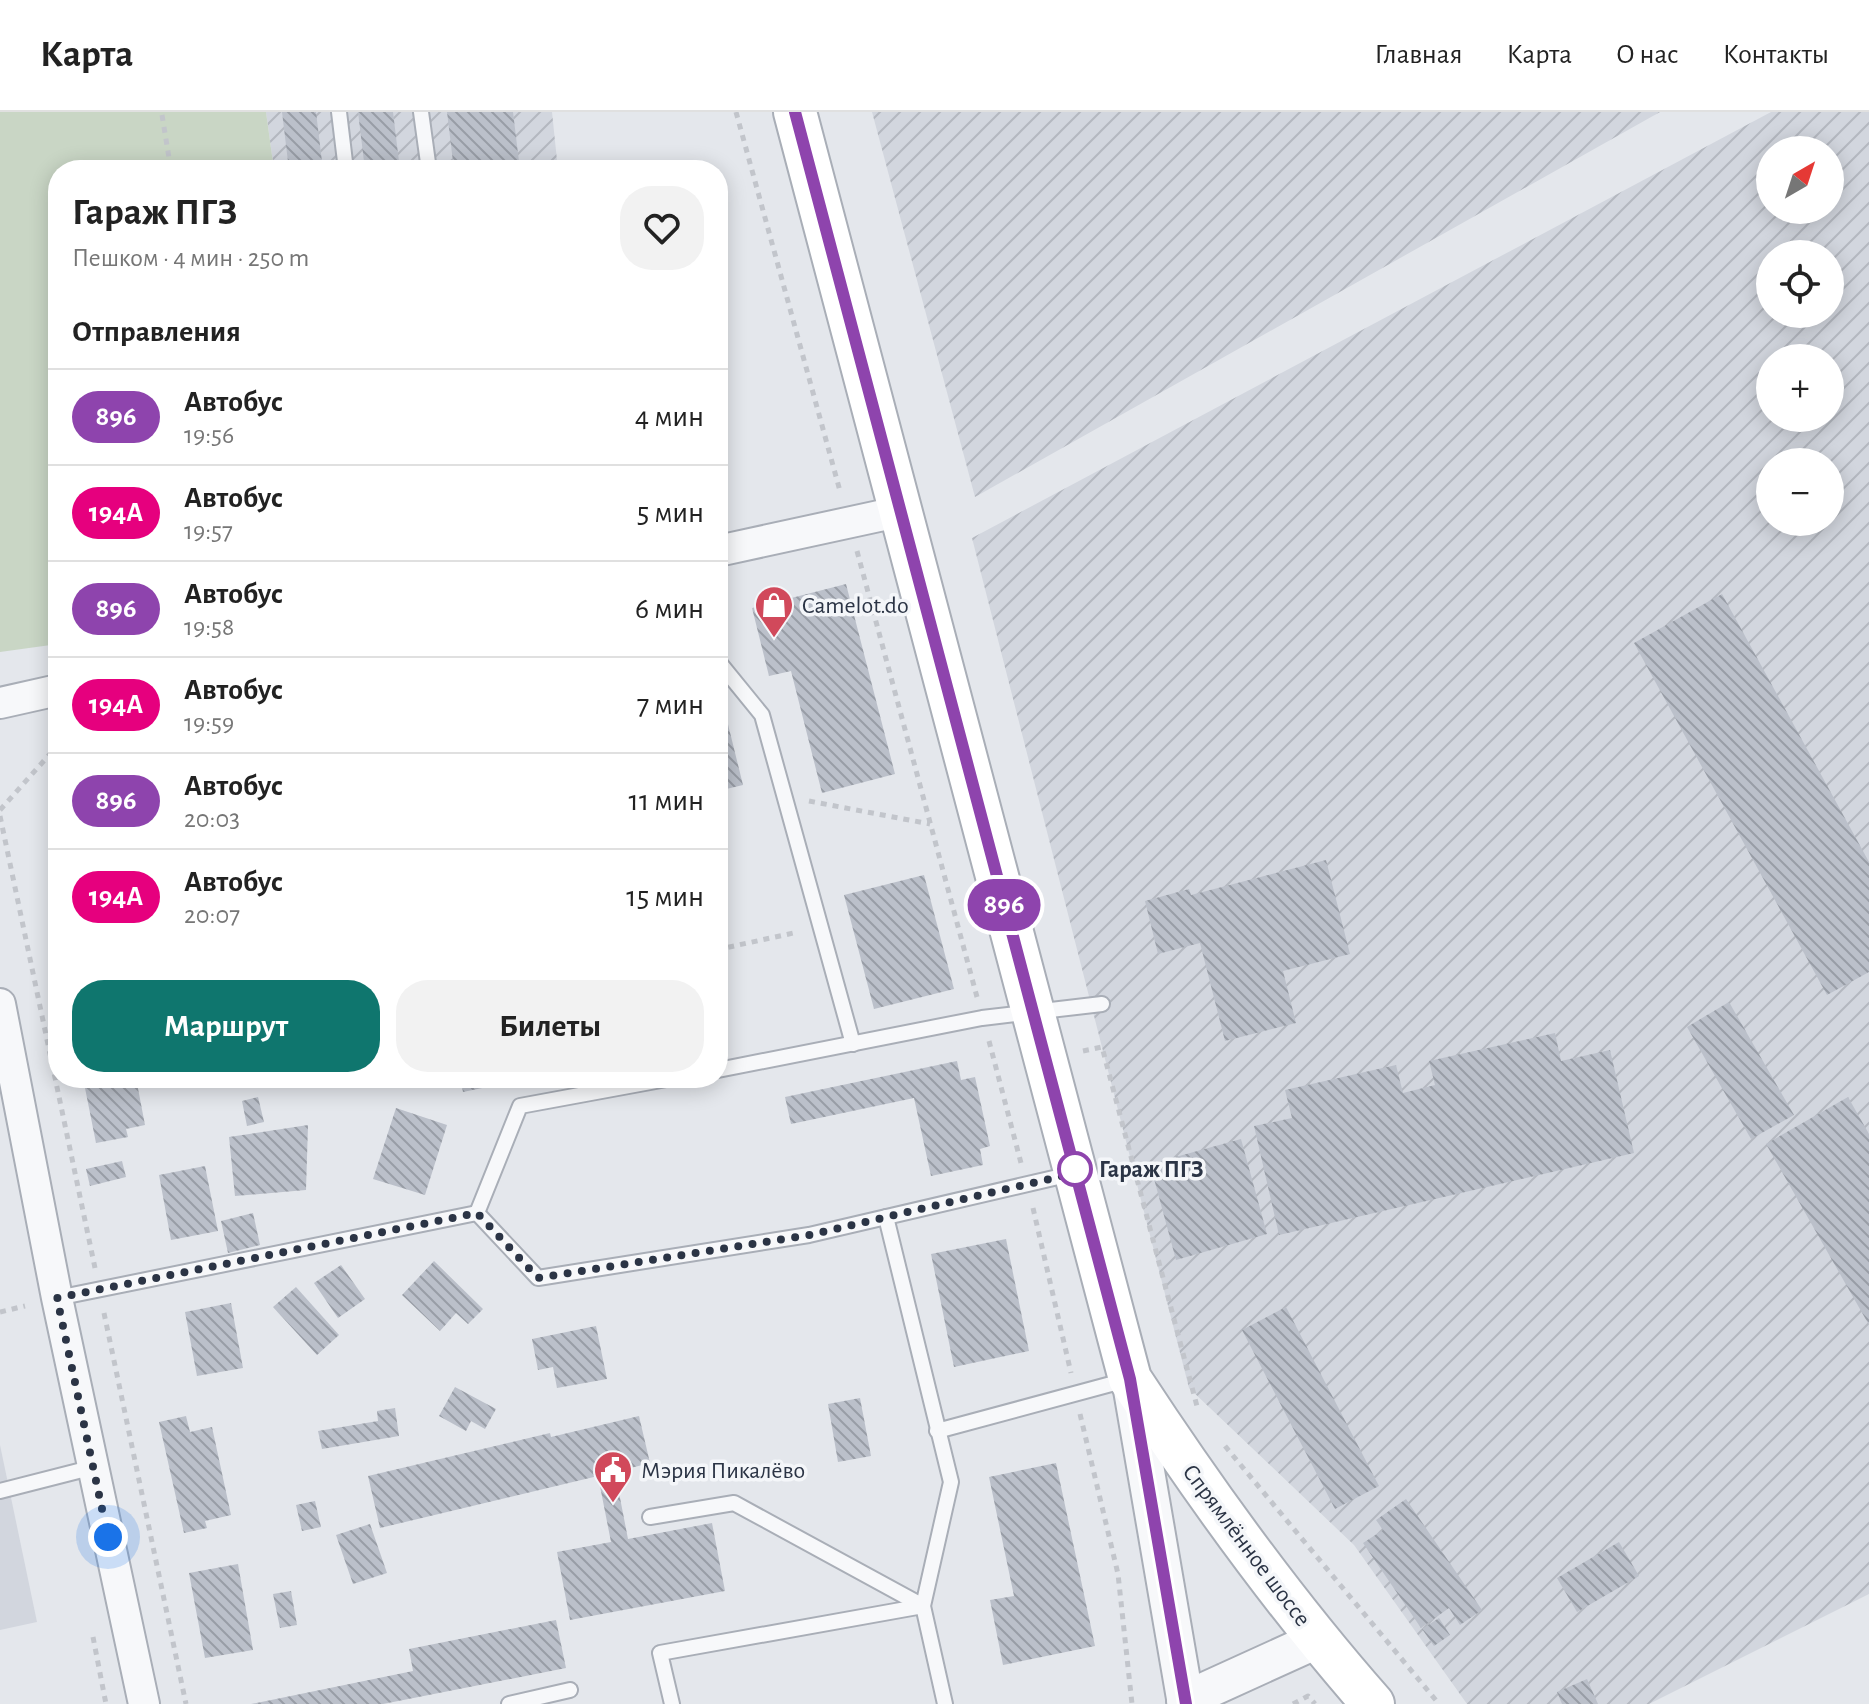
<!DOCTYPE html>
<html lang="ru">
<meta charset="utf-8">
<style>
body{margin:0;font-family:"Alegreya Sans",sans-serif;background:#f2f2f2;color:#222;height:100vh;display:flex;flex-direction:column;font-size:30px;white-space:nowrap}
*{box-sizing:border-box;margin:0}
p{font-size:26px;color:#767676}
.icon{flex:none;width:44px;height:44px;fill:none;stroke:currentColor;stroke-width:2;stroke-linecap:round;stroke-linejoin:round}
.map{position:relative;flex:1;overflow:hidden}
.details{position:absolute;left:48px;top:48px;width:680px;height:928px;display:flex;flex-direction:column;background:#fff;border-radius:32px;box-shadow:0 4px 20px #0003}
.details>*{flex:none}
.badge{padding:0 16px;border-radius:26px;font-size:28px;line-height:52px}
.needle{width:52px;rotate:39deg}
.tools{position:absolute;left:1756px;top:24px;display:grid;gap:16px}
.tools a{display:grid;place-items:center;width:88px;height:88px;border-radius:50%;background:#fff;box-shadow:0 4px 20px #0003;font-size:40px}
.you{position:absolute;width:40px;height:40px;margin:-20px;border:6px solid #fff;border-radius:50%;background:#1a73e8;box-shadow:0 0 0 12px #1a73e833}
.map>.badge{position:absolute;translate:-50% -50%;box-shadow:0 0 0 4px #fff}
h2{padding:0 24px;font-size:30px;line-height:72px}
.round{display:grid;place-items:center;flex:none;width:84px;height:84px;border-radius:32px;background:#f2f2f2}
.head{display:flex;align-items:center;justify-content:space-between;height:136px;padding:0 24px}
h1{font-size:38px;font-weight:600;line-height:60px}
.cta{display:flex;gap:16px;margin-top:auto;padding:16px 24px}
.cta a{flex:1;height:92px;border-radius:32px;background:#0f766e;color:#fff;font-size:32px;font-weight:600;line-height:92px;text-align:center}
.cta a+a{background:#f2f2f2;color:#222}
ul{padding:0;list-style:none}
li{display:flex;align-items:center;gap:24px;height:96px;padding:0 24px;border-top:2px solid #e0e0e0}
li div{flex:1}
li b{display:block;font-size:30px}
li em{font-style:normal}
li .badge{min-width:88px;font-weight:700;text-align:center}
header{display:flex;align-items:center;gap:48px;box-sizing:border-box;height:112px;padding:0 40px;background:#fff;border-bottom:2px solid #e0e0e0}
header strong{font-size:38px}
nav{display:flex;gap:44px;margin-inline-start:auto;font-size:28px}
.map>svg:first-child{display:block}
.built{fill:#d2d6de}
.industrial{fill:url(#industrial-furrows);fill-rule:evenodd}
.garden{fill:#c9d6c5}
.building{fill:url(#building-back-hatch)}
.lines{fill:none;stroke-linecap:round;stroke-linejoin:round}
.service-casing{stroke:#a9aeb7;stroke-width:18}
.minor-casing{stroke:#a9aeb7;stroke-width:34}
.tertiary-casing{stroke:#a9aeb7;stroke-width:40}
.secondary-casing{stroke:#a9aeb7;stroke-width:46}
.path{stroke:#c2c5cb;stroke-width:5;stroke-dasharray:6 6;stroke-linecap:butt}
.service{stroke:#f7f8fa;stroke-width:14}
.minor{stroke:#f7f8fa;stroke-width:30}
.tertiary{stroke:#f7f8fa;stroke-width:36}
.secondary{stroke:#fff;stroke-width:42}
.line-casing{stroke:#fff;stroke-width:18}
.line{stroke:#8e44ad;stroke-width:12}
.walk{stroke:#2b3445;stroke-width:8;stroke-dasharray:0 14.4}
.stop-dot{fill:#fff;stroke:#8e44ad;stroke-width:4}
.labels{text-anchor:middle;stroke-width:7;stroke-linejoin:round;paint-order:stroke}
.poi-label{font-size:24px;fill:#2b3445;stroke:#f4f6f9;text-anchor:start}
.stop-label{font-size:24px;font-weight:bold;fill:#2b3445;stroke:#f4f6f9;text-anchor:start}
.street-label{font-size:24px;fill:#2b3445;stroke:#f4f6f9}
</style>
<header>
<strong>Карта</strong>
<nav><a>Главная</a><a>Карта</a><a>О нас</a><a>Контакты</a></nav>
</header>
<div class="map">
<svg width="1869" height="1592" viewBox="0 0 1869 1592">
<defs>
<pattern id="industrial-furrows" width="10" height="10" patternUnits="userSpaceOnUse" patternTransform="scale(2)"><rect width="10" height="10" fill="#d2d6de"/><path d="M-1 1l2-2M0 10L10 0M9 11l2-2" fill="none" stroke="#b4b8c0"/></pattern>
<pattern id="building-back-hatch" width="6" height="6" patternUnits="userSpaceOnUse" patternTransform="scale(2)"><rect width="6" height="6" fill="#bbc0ca"/><path d="M-1 5l2 2M0 0l6 6M5-1l2 2" fill="none" stroke="#989da6"/></pattern>
</defs>
<rect width="100%" height="100%" fill="#e4e7ec"/>
<!-- built -->
<path class="built" d="M 0,1333 L 37,1510 L 0,1518 Z"/>
<!-- industrial -->
<g class="industrial">
<path d="M 266,0 L 552,0 L 558,58 L 274,58 Z"/>
<path d="M 872,0 L 1660,0 L 975,385 Z"/>
<path d="M 1771,0 L 1869,0 L 1869,1482 L 1649,1592 L 1467,1592 L 1354,1433 L 1189,1276 L 972,426 ZM 1770,38 L 1830,38 L 1830,98 L 1770,98 ZM 1770,142 L 1830,142 L 1830,202 L 1770,202 ZM 1770,246 L 1830,246 L 1830,306 L 1770,306 ZM 1770,350 L 1830,350 L 1830,410 L 1770,410 Z"/>
</g>
<!-- garden -->
<path class="garden" d="M 0,0 L 266,0 L 274,58 L 58,58 L 58,532 L 0,540 Z"/>
<!-- building -->
<g class="building">
<path d="M 282,0 L 316,0 L 323,58 L 289,58 Z"/>
<path d="M 358,0 L 393,0 L 400,58 L 365,58 Z"/>
<path d="M 447,0 L 513,0 L 520,58 L 454,58 Z"/>
<path d="M 846,472 L 895,662 L 822,681 L 791,559 L 769,564 L 752,496 Z"/>
<path d="M 1722,482 L 1869,750 L 1869,860 L 1827,883 L 1634,531 Z"/>
<path d="M 721,584 L 743,673 L 718,679 L 718,585 Z"/>
<path d="M 1326,748 L 1350,842 L 1283,859 L 1296,911 L 1225,929 L 1200,831 L 1158,842 L 1145,789 L 1189,777 L 1191,783 Z"/>
<path d="M 924,763 L 954,877 L 874,897 L 844,783 Z"/>
<path d="M 1729,890 L 1794,1003 L 1751,1027 L 1687,915 Z"/>
<path d="M 1555,921 L 1561,949 L 1610,938 L 1634,1041 L 1279,1123 L 1254,1014 L 1292,1006 L 1285,978 L 1396,953 L 1403,981 L 1435,973 L 1429,949 Z"/>
<path d="M 957,949 L 961,968 L 975,965 L 990,1034 L 980,1037 L 983,1053 L 931,1064 L 914,986 L 791,1012 L 785,985 Z"/>
<path d="M 83,966 L 136,966 L 145,1013 L 126,1017 L 128,1025 L 96,1031 Z"/>
<path d="M 460,966 L 525,966 L 525,967 L 463,980 Z"/>
<path d="M 258,985 L 264,1010 L 247,1014 L 242,989 Z"/>
<path d="M 1848,985 L 1869,1022 L 1869,1213 L 1766,1032 Z"/>
<path d="M 396,996 L 447,1013 L 425,1083 L 373,1067 Z"/>
<path d="M 308,1013 L 306,1078 L 235,1084 L 229,1025 Z"/>
<path d="M 1241,1027 L 1267,1122 L 1176,1148 L 1150,1052 Z"/>
<path d="M 122,1049 L 126,1065 L 90,1074 L 86,1057 Z"/>
<path d="M 205,1054 L 218,1119 L 171,1128 L 159,1063 Z"/>
<path d="M 253,1101 L 260,1133 L 228,1141 L 221,1109 Z"/>
<path d="M 1006,1127 L 1029,1239 L 954,1255 L 931,1142 Z"/>
<path d="M 434,1149 L 483,1197 L 468,1212 L 456,1201 L 440,1219 L 402,1183 Z"/>
<path d="M 341,1153 L 365,1187 L 338,1206 L 314,1171 Z"/>
<path d="M 296,1175 L 339,1223 L 317,1243 L 273,1195 Z"/>
<path d="M 231,1191 L 243,1256 L 197,1264 L 185,1200 Z"/>
<path d="M 1286,1195 L 1379,1374 L 1335,1397 L 1242,1218 Z"/>
<path d="M 596,1214 L 607,1267 L 557,1276 L 553,1255 L 538,1258 L 532,1227 Z"/>
<path d="M 455,1275 L 496,1297 L 485,1317 L 471,1309 L 466,1319 L 439,1304 Z"/>
<path d="M 860,1286 L 871,1344 L 838,1350 L 828,1292 Z"/>
<path d="M 395,1296 L 399,1324 L 322,1337 L 318,1319 L 378,1309 L 377,1299 Z"/>
<path d="M 186,1304 L 190,1320 L 212,1315 L 231,1403 L 205,1409 L 207,1416 L 184,1421 L 159,1310 Z"/>
<path d="M 639,1304 L 650,1351 L 615,1360 L 628,1427 L 712,1411 L 725,1479 L 570,1508 L 557,1440 L 611,1430 L 598,1364 L 380,1416 L 368,1364 L 550,1321 L 551,1325 Z"/>
<path d="M 1056,1351 L 1095,1534 L 1003,1553 L 990,1488 L 1014,1484 L 989,1365 Z"/>
<path d="M 1406,1387 L 1482,1498 L 1460,1513 L 1449,1496 L 1421,1516 L 1363,1431 L 1383,1418 L 1376,1408 Z"/>
<path d="M 315,1389 L 321,1415 L 302,1419 L 296,1393 Z"/>
<path d="M 370,1412 L 387,1461 L 353,1472 L 336,1423 Z"/>
<path d="M 1619,1430 L 1639,1464 L 1577,1500 L 1557,1466 Z"/>
<path d="M 238,1452 L 253,1538 L 205,1546 L 189,1461 Z"/>
<path d="M 291,1479 L 297,1513 L 280,1516 L 273,1482 Z"/>
<path d="M 1439,1506 L 1450,1523 L 1434,1534 L 1422,1517 Z"/>
<path d="M 556,1508 L 566,1556 L 383,1592 L 251,1592 L 413,1559 L 409,1537 Z"/>
<path d="M 1587,1567 L 1598,1592 L 1562,1592 L 1557,1580 Z"/>
</g>
<g class="lines">
<defs>
<g id="service">
<path d="M 339,0 L 346,58"/>
<path d="M 421,0 L 429,58"/>
<path d="M 718,549 L 762,603 L 853,932"/>
<path d="M 718,958 L 982,906 L 1102,892"/>
<path d="M 477,1101 L 538,1166 L 809,1123 L 1071,1062"/>
<path d="M 477,1101 L 520,994 L 672,966"/>
<path d="M 886,1105 L 951,1370 L 923,1494 L 945,1592"/>
<path d="M 57,1186 L 477,1101"/>
<path d="M 937,1319 L 1126,1268"/>
<path d="M 0,1379 L 94,1355"/>
<path d="M 650,1405 L 734,1391 L 923,1494"/>
<path d="M 509,1592 L 570,1578"/>
<path d="M 672,1592 L 660,1541 L 923,1494"/>
</g>
<g id="minor">
<path d="M 718,439 L 902,399"/>
<path d="M 0,591 L 58,578"/>
<path d="M 0,892 L 57,1186 L 144,1592"/>
</g>
<g id="tertiary">
<path d="M 1131,1272 L 1186,1592"/>
<path d="M 1185,1588 L 1319,1527"/>
</g>
<path id="secondary" d="M 795,0 L 1130,1267 C 1204,1380 1283,1490 1373,1592"/>
</defs>
<!-- service casing -->
<use href="#service" class="service-casing"/>
<!-- minor casing -->
<use href="#minor" class="minor-casing"/>
<!-- tertiary casing -->
<use href="#tertiary" class="tertiary-casing"/>
<!-- secondary casing -->
<use href="#secondary" class="secondary-casing"/>
<!-- path -->
<g class="path">
<path d="M 736,0 L 840,379"/>
<path d="M 162,3 L 171,58"/>
<path d="M 857,439 L 977,885"/>
<path d="M 809,689 L 930,712"/>
<path d="M 0,698 L 58,633"/>
<path d="M 0,704 L 95,1156"/>
<path d="M 718,834 L 720,837 L 798,820"/>
<path d="M 989,929 L 1021,1051"/>
<path d="M 1083,939 L 1102,935 L 1198,1298"/>
<path d="M 1033,1096 L 1071,1261"/>
<path d="M 0,1200 L 25,1194"/>
<path d="M 104,1201 L 186,1592"/>
<path d="M 1080,1302 L 1118,1462 L 1132,1592"/>
<path d="M 1225,1334 L 1439,1592"/>
<path d="M 93,1525 L 106,1592"/>
<path d="M 1293,1592 L 1308,1584 L 1315,1592"/>
</g>
<!-- service -->
<use href="#service" class="service"/>
<!-- minor -->
<use href="#minor" class="minor"/>
<!-- tertiary -->
<use href="#tertiary" class="tertiary"/>
<!-- secondary -->
<use href="#secondary" class="secondary"/>
</g>
<g class="lines">
<defs>
<path id="line" d="M 795,0 L 1130,1267 L 1186,1592"/>
</defs>
<!-- line casing -->
<use href="#line" class="line-casing"/>
<!-- line -->
<use href="#line" class="line"/>
<!-- walk -->
<path class="walk" d="M 108,1425 L 57,1186 L 477,1101 L 538,1166 L 809,1123 L 1076,1061 L 1074,1054 L 1075,1057"/>
</g>
<!-- icons -->
<defs>
<symbol id="shop-pin" viewBox="-11 -11 22 30"><path d="M0 17L-7.5 6A9.5 9.5 0 1 1 7.5 6Z" fill="#d1495b" stroke="#f4f6f9"/><path d="M-5-2.5h2.3a2.7 3.5 0 0 1 5.4 0H5L5.5 6h-11ZM-1.5-2.5h3a1.5 2.3 0 0 0-3 0Z" fill="#fff"/></symbol>
<symbol id="civic-pin" viewBox="-11 -11 22 30"><path d="M0 17L-7.5 6A9.5 9.5 0 1 1 7.5 6Z" fill="#d1495b" stroke="#f4f6f9"/><path d="M-.6-6.5H3V-4.5H.6V-3L4-1V1h2V6H-6V1h2V-1L-.6-3ZM-1.2 2.5V6h2.4V2.5Z" fill="#fff"/></symbol>
</defs>
<g fill-rule="evenodd">
<use href="#shop-pin" x="752" y="471" width="44" height="60"/>
<use href="#civic-pin" x="591" y="1336" width="44" height="60"/>
</g>
<!-- markers -->
<circle class="stop-dot" cx="1075" cy="1057" r="16"/>
<g class="labels">
<!-- poi labels -->
<g class="poi-label">
<text x="802" y="501">Camelot.do</text>
<text x="641" y="1366">Мэрия Пикалёво</text>
</g>
<!-- stop labels -->
<g class="stop-label">
<text x="1099" y="1065">Гараж ПГЗ</text>
</g>
<!-- street labels -->
<g class="street-label">
<text transform="translate(1247 1433) rotate(53)" y="8">Спрямлённое шоссе</text>
</g>
</g>
</svg>
<div class="tools">
<a><svg class="needle" viewBox="-14 -14 28 28"><path d="M0-13l5 13h-10z" fill="#e53935"/><path d="M0 13l5-13h-10z" fill="#767676"/></svg></a>
<a><svg class="icon" aria-label="locate" viewBox="0 0 24 24"><circle cx="12" cy="12" r="6"/><path d="M12 2v4M12 18v4M2 12h4M18 12h4"/></svg></a>
<a>+</a>
<a>−</a>
</div>
<div class="you" style="left:108px;top:1425px"></div>
<b class="badge" style="left:1004px;top:793px;background:#8e44ad;color:#fff">896</b>
<section class="details">
<div class="head"><div><h1>Гараж ПГЗ</h1><p>Пешком · 4 мин · 250 m</p></div><a class="round"><svg class="icon" aria-label="heart" viewBox="0 0 24 24"><path d="M12 20l-8-8c-3-5 5-10 8-4 3-6 11-1 8 4z"/></svg></a></div>
<h2>Отправления</h2>
<ul>
<li><span class="badge" style="background:#8e44ad;color:#fff">896</span><div><b>Автобус</b><p>19:56</p></div><em>4 мин</em></li>
<li><span class="badge" style="background:#e6007e;color:#fff">194А</span><div><b>Автобус</b><p>19:57</p></div><em>5 мин</em></li>
<li><span class="badge" style="background:#8e44ad;color:#fff">896</span><div><b>Автобус</b><p>19:58</p></div><em>6 мин</em></li>
<li><span class="badge" style="background:#e6007e;color:#fff">194А</span><div><b>Автобус</b><p>19:59</p></div><em>7 мин</em></li>
<li><span class="badge" style="background:#8e44ad;color:#fff">896</span><div><b>Автобус</b><p>20:03</p></div><em>11 мин</em></li>
<li><span class="badge" style="background:#e6007e;color:#fff">194А</span><div><b>Автобус</b><p>20:07</p></div><em>15 мин</em></li>
</ul>
<div class="cta"><a>Маршрут</a><a>Билеты</a></div>
</section>
</div>
